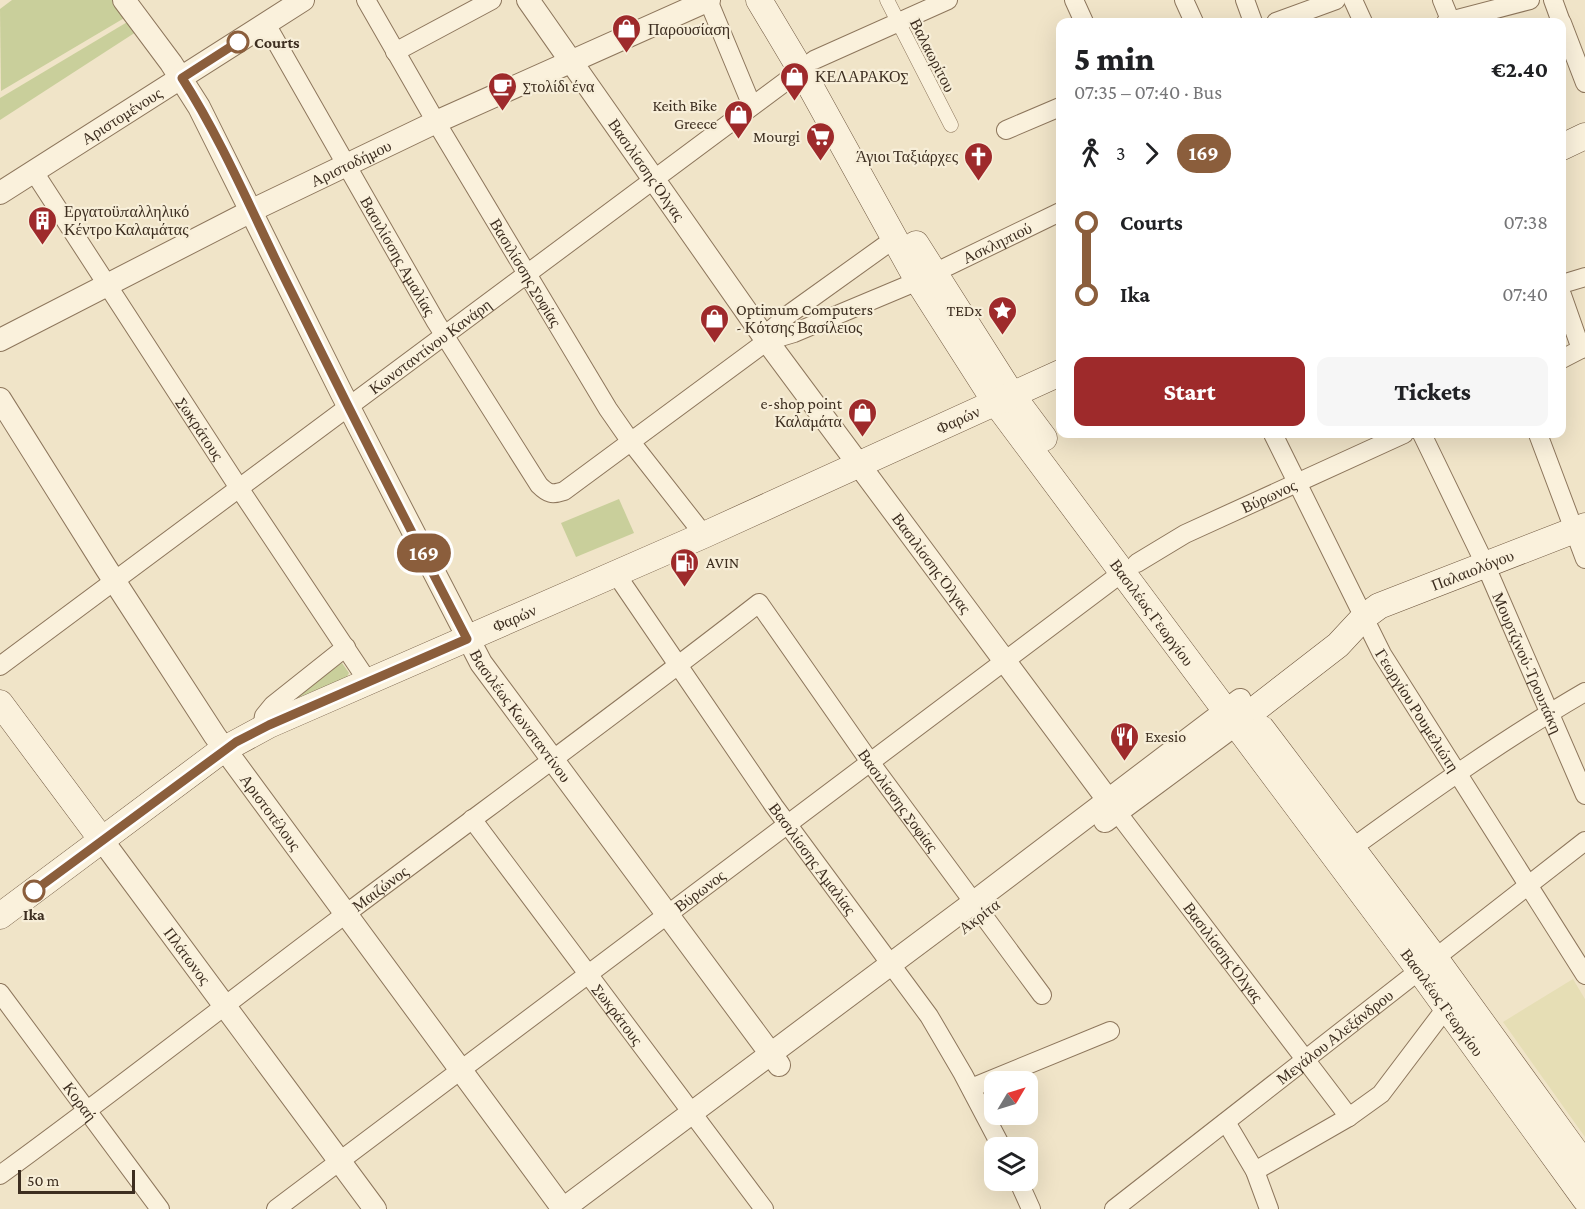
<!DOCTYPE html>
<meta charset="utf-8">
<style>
body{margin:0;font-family:"Crimson Pro",serif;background:#f6f6f6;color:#202124;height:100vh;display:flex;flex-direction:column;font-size:22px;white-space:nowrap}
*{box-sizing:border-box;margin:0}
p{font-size:20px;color:#757577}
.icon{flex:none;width:33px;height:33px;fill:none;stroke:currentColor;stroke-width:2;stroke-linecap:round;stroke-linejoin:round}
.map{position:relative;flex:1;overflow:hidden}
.details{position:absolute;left:1056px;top:18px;width:510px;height:420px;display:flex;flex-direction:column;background:#fff;border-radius:12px;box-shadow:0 6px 24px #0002}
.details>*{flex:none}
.badge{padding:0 12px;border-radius:20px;font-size:21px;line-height:39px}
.needle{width:39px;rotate:52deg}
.controls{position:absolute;left:984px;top:1071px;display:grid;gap:12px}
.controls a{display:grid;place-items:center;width:54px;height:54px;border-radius:12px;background:#fff;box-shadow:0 6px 24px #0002;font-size:30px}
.scale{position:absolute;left:18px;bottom:15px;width:117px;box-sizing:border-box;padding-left:6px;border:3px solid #3d2e20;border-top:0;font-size:16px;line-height:21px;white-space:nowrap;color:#3d2e20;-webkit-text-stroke:4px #f7eed8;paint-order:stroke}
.map>.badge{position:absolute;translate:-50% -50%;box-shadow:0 0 0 3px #fff}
.legs{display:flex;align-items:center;gap:9px;height:66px;padding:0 18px;font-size:20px}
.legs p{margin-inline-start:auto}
.head{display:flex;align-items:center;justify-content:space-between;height:102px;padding:0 18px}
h1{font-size:33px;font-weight:800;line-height:45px}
.button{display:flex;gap:12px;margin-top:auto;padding:12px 18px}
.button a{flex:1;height:69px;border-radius:12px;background:#9e2a2b;color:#fff;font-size:24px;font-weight:800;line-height:69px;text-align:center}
.button a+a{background:#f6f6f6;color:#202124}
ul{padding:0 18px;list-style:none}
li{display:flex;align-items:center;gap:21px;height:72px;font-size:22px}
li i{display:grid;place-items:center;width:9px;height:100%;margin:0 8px;background:currentColor}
li i::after{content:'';width:15px;height:15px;margin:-8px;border:4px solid;border-radius:50%;background:#fff}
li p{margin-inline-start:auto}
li:first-child i{background:linear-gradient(#0000 50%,currentColor 0)}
li:last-child i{background:linear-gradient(currentColor 50%,#0000 0)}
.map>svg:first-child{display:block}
.farmland{fill:#e6deb5}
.green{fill:#c9cf9b}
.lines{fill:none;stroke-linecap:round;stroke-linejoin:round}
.pedestrian-casing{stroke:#8d765c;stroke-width:15}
.minor-casing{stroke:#8d765c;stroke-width:20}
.tertiary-casing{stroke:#8d765c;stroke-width:24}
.secondary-casing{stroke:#6f573f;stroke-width:27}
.pedestrian{stroke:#faf1dc;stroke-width:14}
.minor{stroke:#faf1dc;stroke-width:18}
.tertiary{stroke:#faf1dc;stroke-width:22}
.secondary{stroke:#faf1dc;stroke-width:26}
.line-1-casing{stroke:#fff;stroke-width:14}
.line-1{stroke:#8b5e3c;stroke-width:9}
.stop-1-dot{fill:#fff;stroke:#8b5e3c;stroke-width:3}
.labels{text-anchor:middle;stroke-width:4.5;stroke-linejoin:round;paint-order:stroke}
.poi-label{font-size:16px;fill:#3d2e20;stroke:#f7eed8;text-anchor:start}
.stop-label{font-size:16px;font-weight:bold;fill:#3d2e20;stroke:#f7eed8;text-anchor:start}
.street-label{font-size:16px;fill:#3d2e20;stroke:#f7eed8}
</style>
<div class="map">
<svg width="1585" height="1209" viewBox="0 0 1585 1209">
<rect width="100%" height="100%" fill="#f0e4c8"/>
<!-- farmland -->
<path class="farmland" d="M 1573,979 L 1585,999 L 1585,1137 L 1503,1022 Z"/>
<!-- green -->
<g class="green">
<path d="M 12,0 L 113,0 L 126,17 L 1,91 L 0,9 Z"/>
<path d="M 129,21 L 136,32 L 0,120 L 0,98 Z"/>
<path d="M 619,499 L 634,533 L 576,557 L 561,523 Z"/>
<path d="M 342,663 L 349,673 L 347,677 L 295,699 L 293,697 Z"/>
</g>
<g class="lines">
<defs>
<path id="pedestrian" d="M 887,0 L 951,125"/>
<g id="minor">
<path id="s1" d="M 366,0 L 436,122 L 608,409 L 631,442 L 704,535"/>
<path d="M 708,0 L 752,106"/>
<path d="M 1074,0 L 1084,22"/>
<path d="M 1184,0 L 1194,22"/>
<path d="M 1245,0 L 1253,22"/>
<path d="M 1353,0 L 1363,22"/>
<path d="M 1442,0 L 1451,22"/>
<path d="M 1553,0 L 1561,22"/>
<path d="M 1276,22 L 1336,0"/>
<path d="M 1446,22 L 1530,0"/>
<path d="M 1562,23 L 1585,83"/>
<path id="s2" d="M 266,24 L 436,322 L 539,485 C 548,494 552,495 564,491 L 767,341 L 794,333 L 918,281"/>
<path d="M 395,52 L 492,0"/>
<path d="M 814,60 L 948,0"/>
<path d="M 1006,130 L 1060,107"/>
<path id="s3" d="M 34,172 L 239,488 L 369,683"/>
<path id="s4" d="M 934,273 L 1060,212"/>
<path d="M 1562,284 L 1585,277"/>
<path d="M 1562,295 L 1581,349"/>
<path d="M 767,341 L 772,329 L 788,315 L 894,239"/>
<path d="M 1562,359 L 1585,347"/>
<path id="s5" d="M 1273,434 L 1382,654 L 1585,975"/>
<path id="s6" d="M 1422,434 L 1485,564 L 1585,795"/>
<path d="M 1538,434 L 1585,559"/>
<path id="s7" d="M 1137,563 L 1185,534 L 1404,434"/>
<path id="s8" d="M 616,574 L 774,806 L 929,1016 L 963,1074 L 1002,1148"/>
<path id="s9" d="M 0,666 L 801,70"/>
<path d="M 262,728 L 264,716 L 273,705 L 346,647"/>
<path id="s10" d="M 1117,812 L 1349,1117"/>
<path id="s11" d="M 472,819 L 764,1209"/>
<path d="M 1352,848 C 1428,793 1504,739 1585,692"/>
<path id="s12" d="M 0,993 L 160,1209"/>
<path d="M 971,1088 L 1110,1031"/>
<path d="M 1226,1122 L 1255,1171 L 1269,1209"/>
<path d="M 1255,1171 L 1349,1117 L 1381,1094 L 1446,1008"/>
<path id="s13" d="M 0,1175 C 117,1090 231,1000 347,913 C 484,810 623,709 759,603 L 870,762 L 1042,995"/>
<path d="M 1018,1180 L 1031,1209"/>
<path id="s14" d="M 276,1209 L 1123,572"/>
<path id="s15" d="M 1114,1209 L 1585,841"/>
</g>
<g id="tertiary">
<path id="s16" d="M 124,0 L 171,63 L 199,107 L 341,392 L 481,663 L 779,1065"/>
<path id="s17" d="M 528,0 L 767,341 L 1117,812"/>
<path id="s18" d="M 0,193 L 303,0"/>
<path id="s19" d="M 0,340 L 261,206 L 436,122 L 709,0"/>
<path id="s20" d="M 0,399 L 106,568 L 215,736 L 563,1209"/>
<path d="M 1105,821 L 1236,724"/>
<path id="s21" d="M 102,840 L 375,1209"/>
<path d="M 563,1209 L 974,902 L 1240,700"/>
</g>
<g id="secondary">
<path id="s22" d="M 759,0 L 808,82 L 918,281 L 996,403 L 1420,971 L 1585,1199"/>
<path d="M 1562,147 L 1585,136"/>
<path d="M 916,244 L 1012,395 L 1044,438"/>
<path d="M 0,703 L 102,840"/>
<path id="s23" d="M 1236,724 L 1338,645 L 1364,617 L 1379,606 L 1585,526"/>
<path d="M 1262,729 L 1435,958 L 1585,1165"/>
<path id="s24" d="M 0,916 L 221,751 L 269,725 L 704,535 L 1060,373"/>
</g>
</defs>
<!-- pedestrian casing -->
<use href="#pedestrian" class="pedestrian-casing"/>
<!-- minor casing -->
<use href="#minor" class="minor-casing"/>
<!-- tertiary casing -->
<use href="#tertiary" class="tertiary-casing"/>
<!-- secondary casing -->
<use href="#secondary" class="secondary-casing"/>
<!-- pedestrian -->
<use href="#pedestrian" class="pedestrian"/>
<!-- minor -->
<use href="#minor" class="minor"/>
<!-- tertiary -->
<use href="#tertiary" class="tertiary"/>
<!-- secondary -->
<use href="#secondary" class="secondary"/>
</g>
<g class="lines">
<defs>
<path id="line-1" d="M 34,891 L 236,742 L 269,725 L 467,639 C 407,524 349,409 292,293 C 256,222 225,145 182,78 L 238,42"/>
</defs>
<!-- line-1 casing -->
<use href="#line-1" class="line-1-casing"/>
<!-- line-1 -->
<use href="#line-1" class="line-1"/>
</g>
<!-- icons -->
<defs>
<symbol id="shop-pin" viewBox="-11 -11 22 30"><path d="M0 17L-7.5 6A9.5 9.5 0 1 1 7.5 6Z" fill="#9e2a2b" stroke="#f7eed8"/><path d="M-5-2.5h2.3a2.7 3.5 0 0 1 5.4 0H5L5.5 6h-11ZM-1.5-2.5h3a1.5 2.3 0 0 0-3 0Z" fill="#fff"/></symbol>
<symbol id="cafe-pin" viewBox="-11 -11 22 30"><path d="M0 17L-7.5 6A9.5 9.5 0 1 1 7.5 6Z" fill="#9e2a2b" stroke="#f7eed8"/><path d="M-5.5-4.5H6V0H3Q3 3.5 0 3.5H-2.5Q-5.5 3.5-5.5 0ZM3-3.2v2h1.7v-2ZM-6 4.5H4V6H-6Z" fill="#fff"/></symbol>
<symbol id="supermarket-pin" viewBox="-11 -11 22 30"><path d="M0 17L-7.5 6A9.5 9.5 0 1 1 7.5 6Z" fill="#9e2a2b" stroke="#f7eed8"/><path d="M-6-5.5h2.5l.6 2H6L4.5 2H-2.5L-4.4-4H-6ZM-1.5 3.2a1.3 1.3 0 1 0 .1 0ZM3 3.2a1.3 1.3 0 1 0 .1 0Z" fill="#fff"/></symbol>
<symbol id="church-pin" viewBox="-11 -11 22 30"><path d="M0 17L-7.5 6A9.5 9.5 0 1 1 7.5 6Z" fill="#9e2a2b" stroke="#f7eed8"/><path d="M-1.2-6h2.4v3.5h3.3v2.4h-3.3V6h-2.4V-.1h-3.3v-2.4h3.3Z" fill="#fff"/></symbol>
<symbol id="building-pin" viewBox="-11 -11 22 30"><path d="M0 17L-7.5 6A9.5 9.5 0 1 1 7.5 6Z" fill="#9e2a2b" stroke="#f7eed8"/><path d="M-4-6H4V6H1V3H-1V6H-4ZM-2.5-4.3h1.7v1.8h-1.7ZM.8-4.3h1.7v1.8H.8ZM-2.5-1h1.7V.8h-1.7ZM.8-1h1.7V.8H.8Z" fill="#fff"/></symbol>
<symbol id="sight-pin" viewBox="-11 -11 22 30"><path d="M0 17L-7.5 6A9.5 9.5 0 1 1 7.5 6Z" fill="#9e2a2b" stroke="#f7eed8"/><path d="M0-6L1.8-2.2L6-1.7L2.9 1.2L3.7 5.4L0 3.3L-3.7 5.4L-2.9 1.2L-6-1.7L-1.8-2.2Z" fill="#fff"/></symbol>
<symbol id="fuel-pin" viewBox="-11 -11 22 30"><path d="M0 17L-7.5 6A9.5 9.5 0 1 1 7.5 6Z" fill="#9e2a2b" stroke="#f7eed8"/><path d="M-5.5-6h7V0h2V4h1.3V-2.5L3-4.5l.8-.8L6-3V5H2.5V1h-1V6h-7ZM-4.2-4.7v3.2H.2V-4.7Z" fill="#fff"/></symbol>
<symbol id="restaurant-pin" viewBox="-11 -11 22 30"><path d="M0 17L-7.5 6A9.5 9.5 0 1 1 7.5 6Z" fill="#9e2a2b" stroke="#f7eed8"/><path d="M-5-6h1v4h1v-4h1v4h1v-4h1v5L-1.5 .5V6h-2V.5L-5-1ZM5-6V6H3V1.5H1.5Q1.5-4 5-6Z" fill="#fff"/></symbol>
</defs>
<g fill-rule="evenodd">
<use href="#shop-pin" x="610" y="12" width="33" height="45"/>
<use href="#shop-pin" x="778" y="60" width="33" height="45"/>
<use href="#cafe-pin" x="486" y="70" width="33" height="45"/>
<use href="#shop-pin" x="722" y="98" width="33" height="45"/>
<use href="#supermarket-pin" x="804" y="120" width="33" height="45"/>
<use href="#church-pin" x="962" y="140" width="33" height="45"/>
<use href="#building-pin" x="26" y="204" width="33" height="45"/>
<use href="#sight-pin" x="986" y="294" width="33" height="45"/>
<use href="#shop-pin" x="698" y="302" width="33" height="45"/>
<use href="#shop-pin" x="846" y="396" width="33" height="45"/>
<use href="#fuel-pin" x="668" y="546" width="33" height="45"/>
<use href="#restaurant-pin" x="1108" y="720" width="33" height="45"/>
</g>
<!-- markers -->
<g class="stop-1-dot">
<circle cx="238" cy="42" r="10"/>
<circle cx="34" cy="891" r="10"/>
</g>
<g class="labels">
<!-- poi labels -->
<g class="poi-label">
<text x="648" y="35">Παρουσίαση</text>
<text x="815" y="82">ΚΕΛΑΡΑΚΟΣ</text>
<text x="523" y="92">Στολίδι ένα</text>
<text x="717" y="111" text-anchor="end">Keith Bike<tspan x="717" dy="18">Greece</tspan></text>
<text x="800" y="142" text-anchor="end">Mourgi</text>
<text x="958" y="162" text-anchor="end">Άγιοι Ταξιάρχες</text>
<text x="64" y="217">Εργατοϋπαλληλικό<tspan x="64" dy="18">Κέντρο Καλαμάτας</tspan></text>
<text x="736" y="315">Optimum Computers<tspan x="736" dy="18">- Κότσης Βασίλειος</tspan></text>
<text x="982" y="316" text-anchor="end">TEDx</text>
<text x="842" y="409" text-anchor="end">e-shop point<tspan x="842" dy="18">Καλαμάτα</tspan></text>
<text x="706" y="568">AVIN</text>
<text x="1145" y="742">Exesio</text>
</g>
<!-- stop labels -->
<g class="stop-label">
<text x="254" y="48">Courts</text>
<text x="34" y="920" text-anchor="middle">Ika</text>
</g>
<!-- street labels -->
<g class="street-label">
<text transform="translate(933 55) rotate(63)" y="6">Βαλαωρίτου</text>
<text dy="6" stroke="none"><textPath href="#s18" startOffset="144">Αριστομένους</textPath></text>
<text dy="6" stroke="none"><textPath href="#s19" startOffset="393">Αριστοδήμου</textPath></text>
<text dy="6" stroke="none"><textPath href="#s17" startOffset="207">Βασιλίσσης Όλγας</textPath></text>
<text dy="6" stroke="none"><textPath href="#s4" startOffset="70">Ασκληπιού</textPath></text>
<text dy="6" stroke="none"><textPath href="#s2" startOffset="267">Βασιλίσσης Αμαλίας</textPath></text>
<text dy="6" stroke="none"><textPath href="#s1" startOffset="316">Βασιλίσσης Σοφίας</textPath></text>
<text dy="6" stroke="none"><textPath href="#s9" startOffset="536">Κωνσταντίνου Κανάρη</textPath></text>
<text dy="6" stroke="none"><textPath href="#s24" startOffset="1084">Φαρών</textPath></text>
<text dy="6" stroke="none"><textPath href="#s3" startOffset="306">Σωκράτους</textPath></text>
<text dy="6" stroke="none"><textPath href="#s7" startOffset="148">Βύρωνος</textPath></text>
<text dy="6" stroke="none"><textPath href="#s17" startOffset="693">Βασιλίσσης Όλγας</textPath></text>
<text dy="6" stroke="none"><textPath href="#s23" startOffset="286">Παλαιολόγου</textPath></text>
<text dy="6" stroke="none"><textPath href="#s22" startOffset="729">Βασιλέως Γεωργίου</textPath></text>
<text dy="6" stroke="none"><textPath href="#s24" startOffset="598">Φαρών</textPath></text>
<text dy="6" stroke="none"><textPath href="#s6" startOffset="252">Μουρτζινού-Τρουπάκη</textPath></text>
<text dy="6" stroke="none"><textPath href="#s5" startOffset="312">Γεωργίου Ρουμελιώτη</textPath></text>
<text dy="6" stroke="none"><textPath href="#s16" startOffset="820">Βασιλέως Κωνσταντίνου</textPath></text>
<text dy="6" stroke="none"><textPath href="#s13" startOffset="1192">Βασιλίσσης Σοφίας</textPath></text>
<text dy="6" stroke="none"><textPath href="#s20" startOffset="494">Αριστοτέλους</textPath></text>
<text dy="6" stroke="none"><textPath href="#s8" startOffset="346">Βασιλίσσης Αμαλίας</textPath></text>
<text dy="6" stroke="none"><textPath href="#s13" startOffset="476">Μαιζώνος</textPath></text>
<text dy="6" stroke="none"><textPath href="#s14" startOffset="530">Βύρωνος</textPath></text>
<text transform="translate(979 916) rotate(-37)" y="6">Ακρίτα</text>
<text dy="6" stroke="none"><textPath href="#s10" startOffset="176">Βασιλίσσης Όλγας</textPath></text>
<text dy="6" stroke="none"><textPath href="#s21" startOffset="144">Πλάτωνος</textPath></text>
<text dy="6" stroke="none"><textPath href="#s22" startOffset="1215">Βασιλέως Γεωργίου</textPath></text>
<text dy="6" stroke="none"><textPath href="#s11" startOffset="244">Σωκράτους</textPath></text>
<text dy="6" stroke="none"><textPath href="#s15" startOffset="280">Μεγάλου Αλεξάνδρου</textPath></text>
<text dy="6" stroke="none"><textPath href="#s12" startOffset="135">Κοραή</textPath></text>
</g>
</g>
</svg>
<div class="controls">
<a><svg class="needle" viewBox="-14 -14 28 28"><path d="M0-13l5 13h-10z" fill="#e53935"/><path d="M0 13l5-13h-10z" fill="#757577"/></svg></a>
<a><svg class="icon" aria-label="layers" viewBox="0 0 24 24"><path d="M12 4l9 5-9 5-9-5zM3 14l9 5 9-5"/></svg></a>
</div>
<div class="scale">50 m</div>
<b class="badge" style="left:424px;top:553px;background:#8b5e3c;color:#fff">169</b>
<section class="details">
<div class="head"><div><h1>5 min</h1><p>07:35 – 07:40 · Bus</p></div><b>€2.40</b></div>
<div class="legs"><svg class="icon" aria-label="walk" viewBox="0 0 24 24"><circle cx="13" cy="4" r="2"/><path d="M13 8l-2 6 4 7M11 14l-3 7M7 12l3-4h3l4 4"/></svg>3<svg class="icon" aria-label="forward" viewBox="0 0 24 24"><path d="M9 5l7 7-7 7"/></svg><b class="badge" style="background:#8b5e3c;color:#fff">169</b></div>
<ul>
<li><i style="color:#8b5e3c"></i><b>Courts</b><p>07:38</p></li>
<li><i style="color:#8b5e3c"></i><b>Ika</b><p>07:40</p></li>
</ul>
<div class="button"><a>Start</a><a>Tickets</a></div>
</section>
</div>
